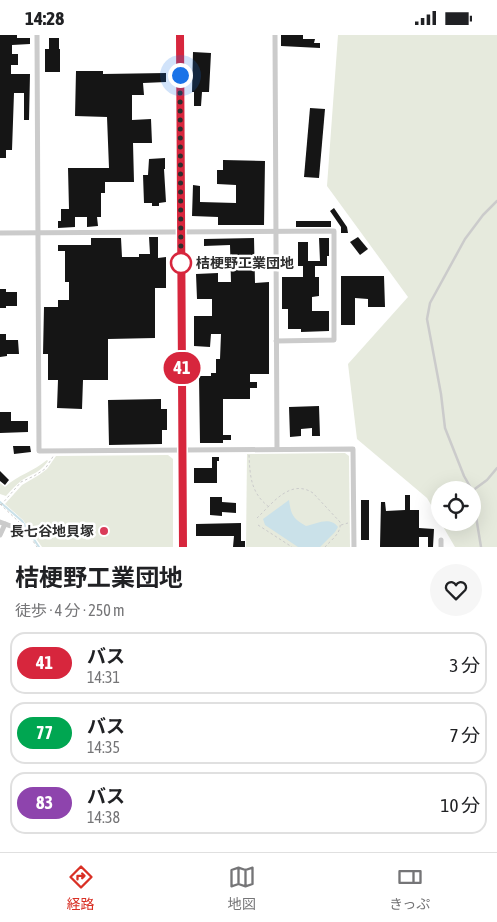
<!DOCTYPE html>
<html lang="ja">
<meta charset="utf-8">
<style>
body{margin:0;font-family:"Asap Condensed","Noto Sans JP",sans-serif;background:#f6f6f6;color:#202124;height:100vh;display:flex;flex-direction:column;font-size:19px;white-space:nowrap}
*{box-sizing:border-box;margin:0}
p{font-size:16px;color:#757577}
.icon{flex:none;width:28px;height:28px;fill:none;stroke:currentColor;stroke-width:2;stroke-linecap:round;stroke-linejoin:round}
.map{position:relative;height:512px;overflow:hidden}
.side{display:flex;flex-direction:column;background:#fff;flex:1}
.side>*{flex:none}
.badge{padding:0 10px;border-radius:16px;font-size:18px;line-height:32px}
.fabs{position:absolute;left:431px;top:446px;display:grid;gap:10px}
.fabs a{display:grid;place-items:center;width:50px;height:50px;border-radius:50%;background:#fff;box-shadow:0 5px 20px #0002;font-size:25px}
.you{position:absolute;width:25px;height:25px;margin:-12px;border:4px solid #fff;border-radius:50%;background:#1a73e8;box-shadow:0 0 0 8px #1a73e833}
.map>.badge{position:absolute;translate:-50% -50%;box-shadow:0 0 0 2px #fff}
.round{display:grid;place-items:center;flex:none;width:52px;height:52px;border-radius:26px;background:#f6f6f6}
.headline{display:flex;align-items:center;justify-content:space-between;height:85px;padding:0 15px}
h1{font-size:24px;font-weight:700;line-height:38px}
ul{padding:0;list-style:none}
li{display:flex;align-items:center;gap:15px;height:62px;margin:0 10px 8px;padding:0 5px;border:2px solid #e0e0e0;border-radius:15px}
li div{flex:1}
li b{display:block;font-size:19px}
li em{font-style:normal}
li .badge{min-width:55px;font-weight:700;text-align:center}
.status{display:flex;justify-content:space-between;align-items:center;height:35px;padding:0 25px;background:#fff;direction:ltr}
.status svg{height:14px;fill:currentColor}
.tab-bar{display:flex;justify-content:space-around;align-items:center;height:70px;border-top:1px solid #e0e0e0;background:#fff;font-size:14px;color:#757577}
.tab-bar a{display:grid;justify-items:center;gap:2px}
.tab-bar .on{color:#d93025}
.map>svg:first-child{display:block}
.green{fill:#e6eadd}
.water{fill:#cae1e9}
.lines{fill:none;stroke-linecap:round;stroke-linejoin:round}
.stream{stroke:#cae1e9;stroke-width:2}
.building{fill:#151515}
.path{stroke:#cbcbcb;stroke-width:1;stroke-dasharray:2.5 2.5;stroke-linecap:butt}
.lane{stroke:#cbcbcb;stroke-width:2.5}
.street{stroke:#cbcbcb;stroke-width:5}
.primary{stroke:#a6a6a6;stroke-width:8}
.line-casing{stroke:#fff;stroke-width:11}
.line{stroke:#d7263d;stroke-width:8}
.walk{stroke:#2e2e2e;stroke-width:5;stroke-dasharray:0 9}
.stop-dot{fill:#fff;stroke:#d7263d;stroke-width:2.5}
.poi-dot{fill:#da3b59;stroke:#fff;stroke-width:2}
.labels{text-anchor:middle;stroke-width:5;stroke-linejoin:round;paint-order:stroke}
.stop-label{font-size:14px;font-weight:bold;fill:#2e2e2e;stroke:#fff;text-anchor:start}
.poi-label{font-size:14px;font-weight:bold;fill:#2e2e2e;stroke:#fff;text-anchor:end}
</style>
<div class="status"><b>14:28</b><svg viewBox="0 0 49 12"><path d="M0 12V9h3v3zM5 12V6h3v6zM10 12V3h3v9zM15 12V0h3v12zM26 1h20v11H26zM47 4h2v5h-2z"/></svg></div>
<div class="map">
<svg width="497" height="512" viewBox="0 0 497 512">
<rect width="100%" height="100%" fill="#fff"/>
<!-- green -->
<g class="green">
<path d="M 338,0 L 497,0 L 497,512 L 455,512 L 441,488 L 472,488 L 472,455 L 440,455 L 440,485 L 427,463 L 357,404 L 348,329 L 408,262 L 327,151 Z"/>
<path d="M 345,418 L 349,421 L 350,512 L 246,512 L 247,419 Z"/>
<path d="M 168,420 L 173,424 L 173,512 L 42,512 L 23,485 L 5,469 L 22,450 L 39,440 L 47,434 L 56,421 Z"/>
<path d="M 47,425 L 48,426 C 39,439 32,438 21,446 C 16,450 11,455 6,461 L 0,459 L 0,448 L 5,452 C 18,440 34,436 47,425 Z"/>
</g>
<!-- water -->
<path class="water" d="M 289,465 C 291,479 292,483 306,491 C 316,489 330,481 338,492 L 335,497 L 320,512 L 298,512 L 265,490 L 263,484 Z"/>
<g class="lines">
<!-- stream -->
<path class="stream" d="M 0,467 L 22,486 L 39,512"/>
</g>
<!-- building -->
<g class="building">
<path d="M 0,0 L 17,0 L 17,3 L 30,3 L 30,9 L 12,10 L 12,19 L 18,19 L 18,30 L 11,30 L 11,39 L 30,39 L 29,85 L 24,85 L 24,58 L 14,58 L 12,115 L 6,115 L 6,123 L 0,123 Z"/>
<path d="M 281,0 L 303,0 L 303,4 L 315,4 L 314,8 L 320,8 L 320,13 L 281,11 Z"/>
<path d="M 49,3 L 59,3 L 59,14 L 60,14 L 60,37 L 45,37 L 45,14 L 49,14 Z"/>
<path d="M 193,17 L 211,18 L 209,57 L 202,57 L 201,71 L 194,71 L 194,57 L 192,57 Z"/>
<path d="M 76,36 L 103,36 L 103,39 L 166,38 L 166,47 L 143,48 L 144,60 L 132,60 L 132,85 L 151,84 L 152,108 L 133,108 L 134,147 L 105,147 L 105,158 L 101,158 L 101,182 L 97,182 L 98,191 L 87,192 L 87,182 L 75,182 L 75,192 L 58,193 L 58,186 L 61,186 L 61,174 L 69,174 L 68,133 L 109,133 L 107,82 L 75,81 Z"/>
<path d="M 310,73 L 325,74 L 319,143 L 304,142 Z"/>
<path d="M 165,123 L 165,134 L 164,134 L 166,167 L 159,168 L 159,171 L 152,171 L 152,168 L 144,168 L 143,140 L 148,140 L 149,124 Z"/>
<path d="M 223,125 L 265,126 L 264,190 L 218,190 L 218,182 L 192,181 L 193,150 L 200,151 L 200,167 L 236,168 L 236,150 L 217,149 L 217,135 L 223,135 Z"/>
<path d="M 334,173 L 347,192 L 348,198 L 341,198 L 341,192 L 330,176 Z"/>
<rect x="296" y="186" width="35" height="6"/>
<path d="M 149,202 L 158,202 L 158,223 L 166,222 L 166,253 L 155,253 L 155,303 L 108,304 L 108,345 L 83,345 L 82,374 L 57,373 L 58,345 L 48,345 L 48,319 L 43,319 L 44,272 L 58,272 L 58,265 L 69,265 L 69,247 L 65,247 L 65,216 L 58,216 L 58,210 L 91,210 L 91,203 L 121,203 L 122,222 L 139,222 L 139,219 L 150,219 Z"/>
<path d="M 358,202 L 368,214 L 360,220 L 350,207 Z"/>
<path d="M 254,203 L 255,248 L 269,247 L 269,339 L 250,339 L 250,347 L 257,347 L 257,353 L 250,353 L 250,364 L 223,364 L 223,400 L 231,400 L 231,405 L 223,405 L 223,408 L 200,408 L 199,341 L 211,341 L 211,338 L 216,338 L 216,324 L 220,324 L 221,299 L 211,299 L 210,312 L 194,311 L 194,281 L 212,281 L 212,264 L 197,264 L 196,239 L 218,238 L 218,247 L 231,247 L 230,210 L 204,211 L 204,204 Z"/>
<path d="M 319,203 L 329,203 L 329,221 L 327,221 L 327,231 L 315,231 L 315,242 L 319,242 L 319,261 L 312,262 L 312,276 L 329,276 L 329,296 L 301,297 L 301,294 L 288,294 L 288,274 L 282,274 L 282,242 L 303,242 L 303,231 L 298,231 L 298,207 L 308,207 L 308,226 L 320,226 Z"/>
<path d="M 341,241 L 384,241 L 385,272 L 368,272 L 368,264 L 355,263 L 355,290 L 341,290 Z"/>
<path d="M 0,254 L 6,254 L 6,257 L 17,257 L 17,271 L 6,271 L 6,273 L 0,273 Z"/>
<path d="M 0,299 L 6,299 L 6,305 L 18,305 L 19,319 L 7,319 L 7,321 L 0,322 Z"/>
<path d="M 161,364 L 161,374 L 167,374 L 167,395 L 162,395 L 162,409 L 109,410 L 108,365 Z"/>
<path d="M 319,371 L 320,401 L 312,401 L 312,393 L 301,394 L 301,401 L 290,402 L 289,372 Z"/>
<path d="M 0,377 L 11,377 L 11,386 L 28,386 L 28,397 L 0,398 Z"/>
<path d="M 13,411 L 30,411 L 31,417 L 14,419 Z"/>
<path d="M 212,422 L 219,422 L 219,426 L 217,426 L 217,448 L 194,448 L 194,433 L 212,433 Z"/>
<path d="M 0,436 L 9,445 L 5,450 L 0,446 Z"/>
<path d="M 405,460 L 410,460 L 410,475 L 419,475 L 419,493 L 434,494 L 433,512 L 428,512 L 428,502 L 419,502 L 419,512 L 380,512 L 381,467 L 385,467 L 386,476 L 405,475 Z"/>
<path d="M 210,462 L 222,462 L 222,467 L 236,468 L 236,478 L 222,477 L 222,481 L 210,480 Z"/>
<rect x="361" y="465" width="8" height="40"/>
<path d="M 241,488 L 241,506 L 245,506 L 245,512 L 233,512 L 234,501 L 196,501 L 196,489 Z"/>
</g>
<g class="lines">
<!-- path -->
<g class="path">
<path d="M 249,420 C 250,442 251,458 269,472"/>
<path d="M 0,469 L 19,487"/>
<path d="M 1,470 L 21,447 L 34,441 L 45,434 L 54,420"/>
<path d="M 257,483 C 272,469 290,443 313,458 L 340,487 C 342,498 331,505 325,512"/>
<path d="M 258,490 L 292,512"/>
<path d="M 341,490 L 348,488"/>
<path d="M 25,494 L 37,512"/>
</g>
<!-- lane -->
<g class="lane">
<path d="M 472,455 L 464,441 L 445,393 L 441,359 L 427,284 L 430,268 L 465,204 L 483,180 L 497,166"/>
<path d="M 472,456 L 487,445 L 497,433"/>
<path d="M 472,457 L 481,512"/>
</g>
<!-- street -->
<g class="street">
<path d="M 37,0 L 39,416 L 353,414 L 354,512"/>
<path d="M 275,0 L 277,414"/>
<path d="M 0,198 L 334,196 L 334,305 L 276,306"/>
<path d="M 0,487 L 16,493 L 22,491"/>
<path d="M 0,500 L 5,489"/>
<path d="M 441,505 L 441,512"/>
</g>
<!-- primary -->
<path class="primary" d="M 180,0 L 183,512"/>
</g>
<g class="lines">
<defs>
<path id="line" d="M 180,0 L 183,512"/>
</defs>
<!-- line casing -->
<use href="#line" class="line-casing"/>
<!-- line -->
<use href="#line" class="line"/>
<!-- walk -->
<path class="walk" d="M 180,40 L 181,237 L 181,228"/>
</g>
<!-- markers -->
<circle class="stop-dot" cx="181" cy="228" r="10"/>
<circle class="poi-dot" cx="104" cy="496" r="5"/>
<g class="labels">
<!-- stop labels -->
<g class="stop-label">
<text x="196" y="233">桔梗野工業団地</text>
</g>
<!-- poi labels -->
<g class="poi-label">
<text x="94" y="501">長七谷地貝塚</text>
</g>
</g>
</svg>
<div class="fabs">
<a><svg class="icon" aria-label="locate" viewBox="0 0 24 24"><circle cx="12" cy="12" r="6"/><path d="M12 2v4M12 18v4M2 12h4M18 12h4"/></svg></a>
</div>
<div class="you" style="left:180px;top:40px"></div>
<b class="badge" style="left:182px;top:333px;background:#d7263d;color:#fff">41</b>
</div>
<section class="side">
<div class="headline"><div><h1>桔梗野工業団地</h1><p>徒歩 · 4 分 · 250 m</p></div><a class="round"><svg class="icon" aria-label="heart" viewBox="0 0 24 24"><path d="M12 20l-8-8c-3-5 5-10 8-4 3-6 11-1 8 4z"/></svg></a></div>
<ul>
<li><span class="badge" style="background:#d7263d;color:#fff">41</span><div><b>バス</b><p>14:31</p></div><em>3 分</em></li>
<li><span class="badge" style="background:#00a651;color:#fff">77</span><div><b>バス</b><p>14:35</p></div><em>7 分</em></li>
<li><span class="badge" style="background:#8e44ad;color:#fff">83</span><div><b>バス</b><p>14:38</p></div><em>10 分</em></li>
</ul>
</section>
<nav class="tab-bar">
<a class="on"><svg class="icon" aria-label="directions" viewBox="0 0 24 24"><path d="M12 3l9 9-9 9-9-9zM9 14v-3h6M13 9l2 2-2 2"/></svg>経路</a>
<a><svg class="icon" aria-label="map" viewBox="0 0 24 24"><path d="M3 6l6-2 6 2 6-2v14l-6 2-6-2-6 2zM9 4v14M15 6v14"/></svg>地図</a>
<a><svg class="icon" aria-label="tickets" viewBox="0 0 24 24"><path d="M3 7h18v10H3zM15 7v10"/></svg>きっぷ</a>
</nav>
